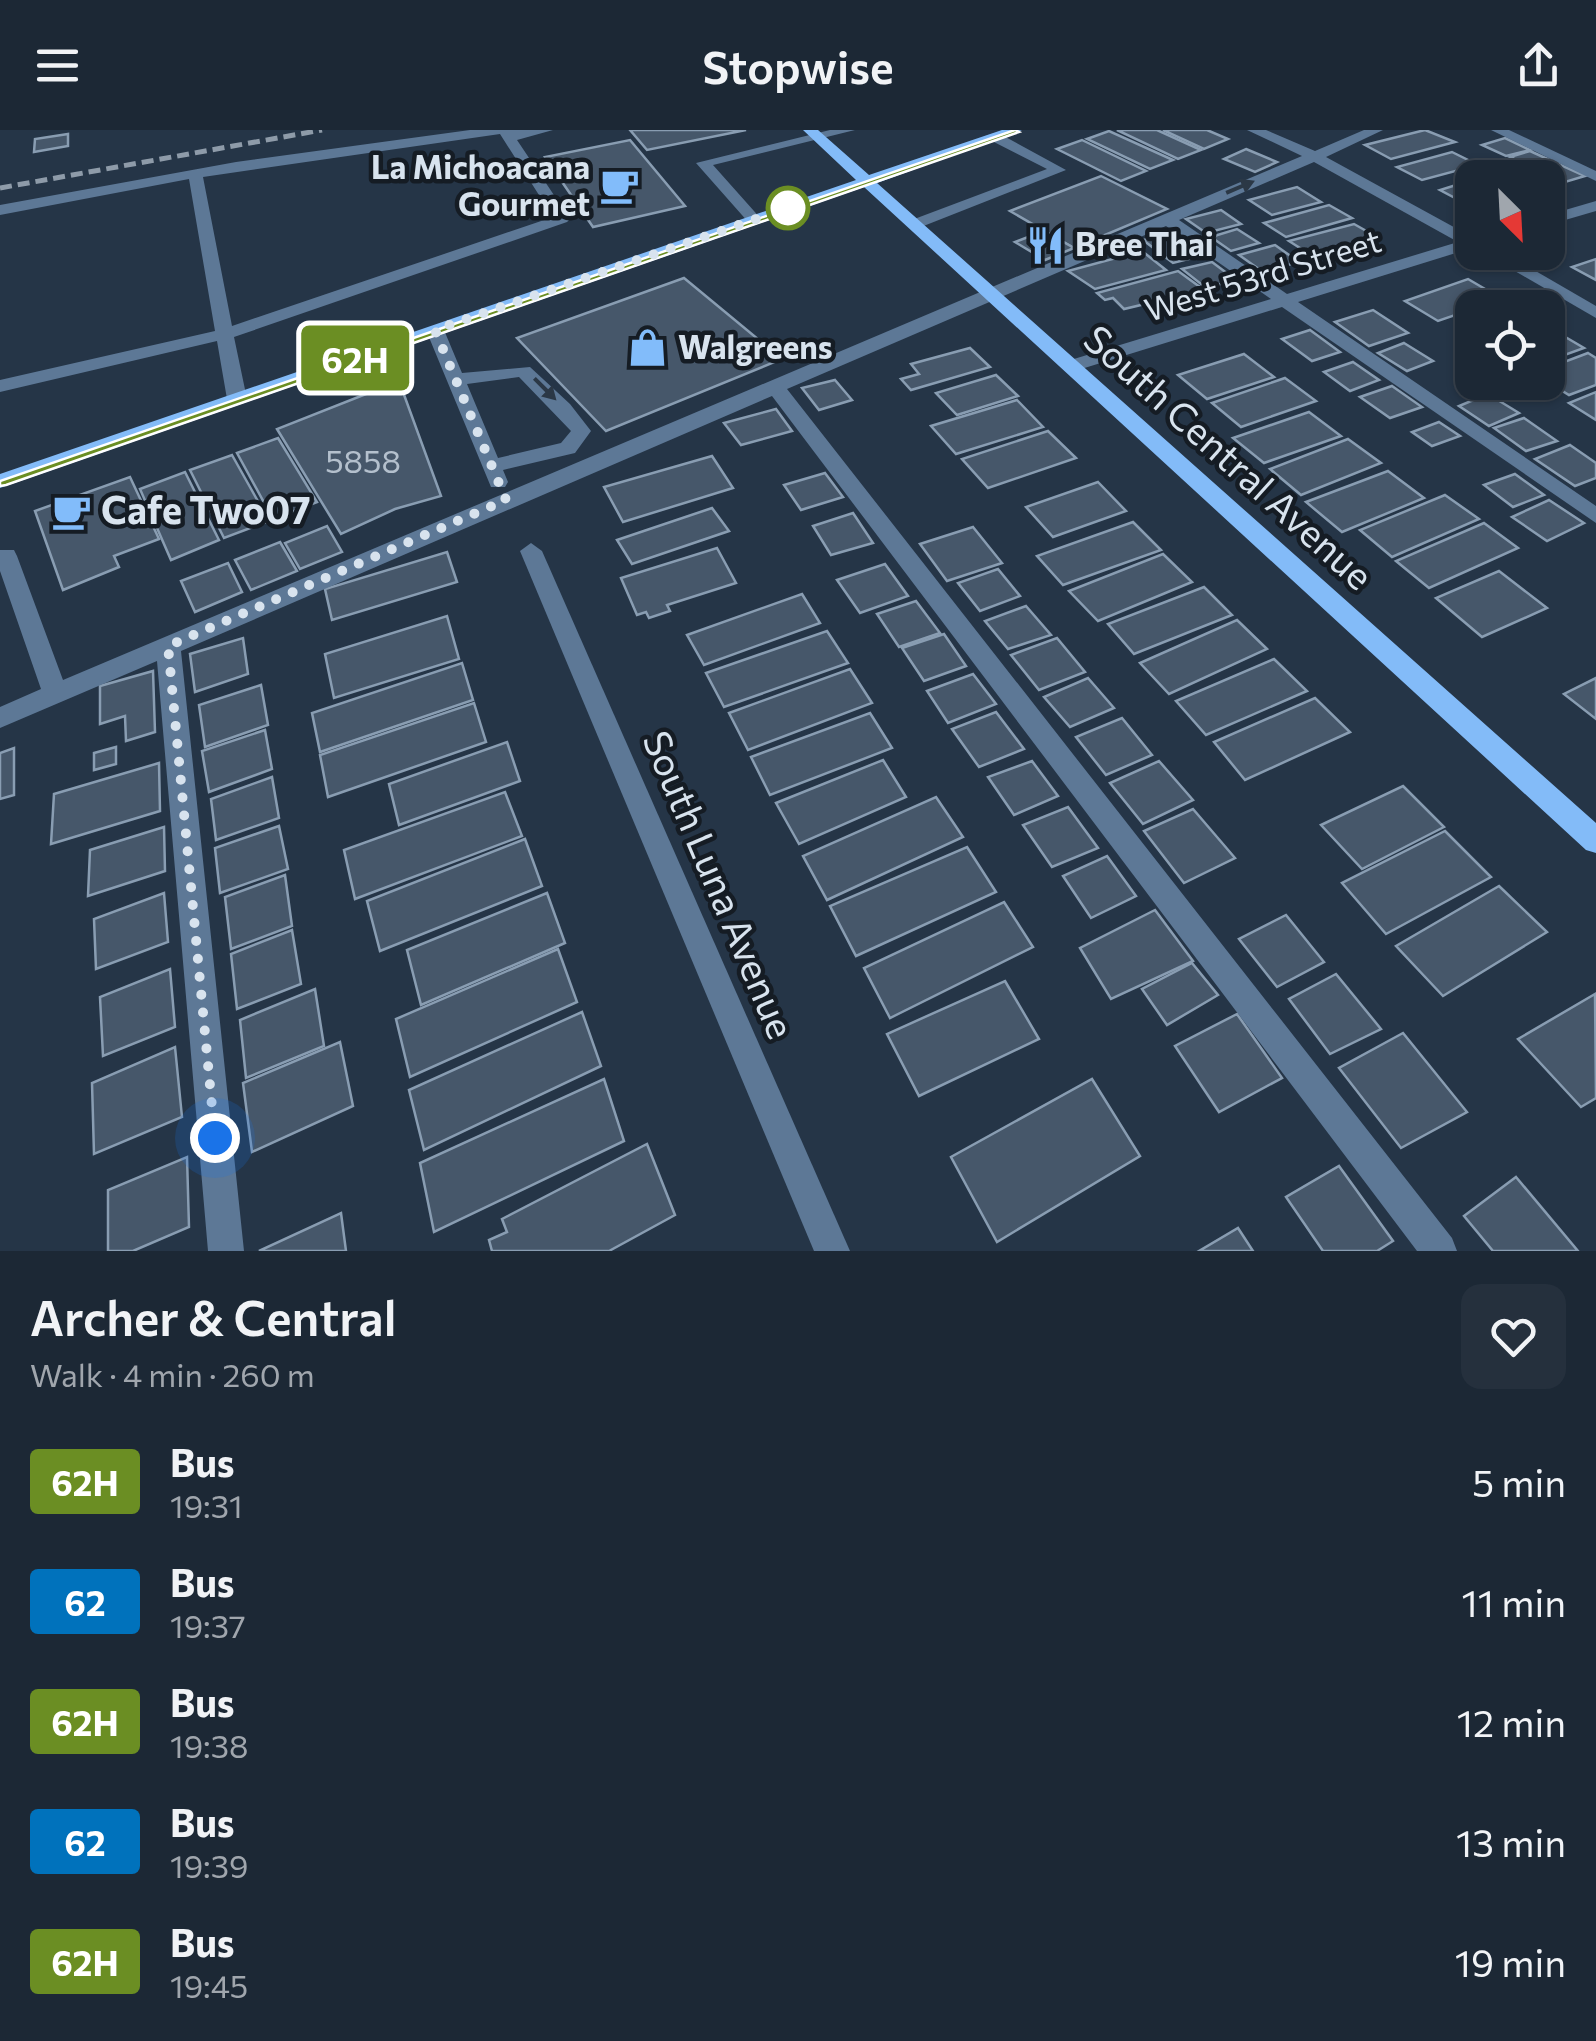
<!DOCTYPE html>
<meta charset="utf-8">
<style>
body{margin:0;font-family:Commissioner,sans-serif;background:#25303d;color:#f1f3f6;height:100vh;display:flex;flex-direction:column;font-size:38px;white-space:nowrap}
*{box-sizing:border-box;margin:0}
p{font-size:32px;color:#a0a6ad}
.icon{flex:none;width:55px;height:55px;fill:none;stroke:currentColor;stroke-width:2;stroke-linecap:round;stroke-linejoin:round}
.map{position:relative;height:1121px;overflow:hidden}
.sheet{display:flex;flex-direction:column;background:#1c2835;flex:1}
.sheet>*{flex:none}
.badge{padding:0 20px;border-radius:8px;font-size:35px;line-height:65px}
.needle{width:65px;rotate:156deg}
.controls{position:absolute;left:1455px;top:30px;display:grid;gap:20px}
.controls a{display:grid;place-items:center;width:110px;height:110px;border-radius:20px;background:#1c2835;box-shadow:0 2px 8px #0004,0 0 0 2px #3a4450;font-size:50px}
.you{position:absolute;width:50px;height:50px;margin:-25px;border:8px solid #fff;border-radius:50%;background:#1a73e8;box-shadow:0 0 0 15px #1a73e833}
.map>.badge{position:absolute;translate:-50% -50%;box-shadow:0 0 0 5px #fff}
.round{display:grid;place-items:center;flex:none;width:105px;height:105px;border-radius:20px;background:#25303d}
.head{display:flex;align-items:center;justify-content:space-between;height:170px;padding:0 30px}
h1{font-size:48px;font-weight:600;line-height:75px}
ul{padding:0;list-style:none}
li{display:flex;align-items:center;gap:30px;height:120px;padding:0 30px}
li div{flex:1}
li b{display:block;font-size:38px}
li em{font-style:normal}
li .badge{min-width:110px;font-weight:700;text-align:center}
header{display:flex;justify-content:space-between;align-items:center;height:130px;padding:0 30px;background:#1c2835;font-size:45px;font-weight:600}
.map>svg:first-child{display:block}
.building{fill:#46576a;stroke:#899db2;stroke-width:2.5}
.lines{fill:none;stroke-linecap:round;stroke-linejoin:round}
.minor{fill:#5d7896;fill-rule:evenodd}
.major{fill:#83bbf8;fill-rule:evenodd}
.rail{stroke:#8e9ba9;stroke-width:5;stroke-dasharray:12 6;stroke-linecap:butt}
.oneway{fill:#2b3846}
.line{fill:#6b8e23;stroke:#fff;stroke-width:2.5}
.walk{stroke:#d8e3ee;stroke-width:10;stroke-dasharray:0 18}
.stop-dot{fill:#fff;stroke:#6b8e23;stroke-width:5}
.labels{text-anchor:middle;stroke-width:9;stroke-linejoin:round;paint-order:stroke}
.far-poi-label{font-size:32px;font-weight:bold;fill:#d8e3ee;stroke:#151c24;text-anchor:start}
.far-street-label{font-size:32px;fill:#d8e3ee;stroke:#151c24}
.number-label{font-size:32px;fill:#b4c0cd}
.street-label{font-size:38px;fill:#d8e3ee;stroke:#151c24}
.poi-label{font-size:38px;font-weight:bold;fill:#d8e3ee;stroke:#151c24;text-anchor:start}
</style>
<header><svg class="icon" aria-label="menu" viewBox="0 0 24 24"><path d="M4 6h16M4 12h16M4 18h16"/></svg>Stopwise<svg class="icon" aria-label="share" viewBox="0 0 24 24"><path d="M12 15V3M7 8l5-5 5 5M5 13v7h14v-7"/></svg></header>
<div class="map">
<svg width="1596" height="1121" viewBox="0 0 1596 1121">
<rect width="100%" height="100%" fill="#253547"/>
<!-- building -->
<g class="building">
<path d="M 630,0 L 746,0 L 647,20 Z"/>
<path d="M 1117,0 L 1157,0 L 1201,20 L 1178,29 Z"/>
<path d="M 1163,0 L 1207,0 L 1228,9 L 1204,19 Z"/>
<path d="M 1425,0 L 1455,12 L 1391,29 L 1365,15 Z"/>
<path d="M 1109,1 L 1173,30 L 1150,39 L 1087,9 Z"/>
<path d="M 68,4 L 68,16 L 34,22 L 35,9 Z"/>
<path d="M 1505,8 L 1530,20 L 1506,26 L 1482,15 Z"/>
<path d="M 630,10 L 685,76 L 593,97 L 545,27 Z"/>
<path d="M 1082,10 L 1146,41 L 1121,51 L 1057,19 Z"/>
<path d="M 1246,19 L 1277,32 L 1255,42 L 1224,29 Z"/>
<path d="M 1530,21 L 1585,46 L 1565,52 L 1510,27 Z"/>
<path d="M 1452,22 L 1478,35 L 1422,50 L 1397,37 Z"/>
<path d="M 1101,46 L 1167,79 L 1074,118 L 1010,81 Z"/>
<path d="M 1472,50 L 1472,77 L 1440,60 Z"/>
<path d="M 1297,57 L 1321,72 L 1272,85 L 1249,70 Z"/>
<path d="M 1329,75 L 1352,88 L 1286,107 L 1264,93 Z"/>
<path d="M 1221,80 L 1241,94 L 1206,103 L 1186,89 Z"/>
<path d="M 1354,94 L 1377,107 L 1311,125 L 1289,111 Z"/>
<path d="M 1237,99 L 1259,113 L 1231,121 L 1211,107 Z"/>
<path d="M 1044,101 L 1074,118 L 1045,130 L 1015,112 Z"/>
<path d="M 1170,103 L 1201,126 L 1173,133 L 1143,110 Z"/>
<path d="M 1275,115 L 1299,132 L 1263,142 L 1239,125 Z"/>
<path d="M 1142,121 L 1166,140 L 1095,159 L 1068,141 Z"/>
<path d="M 1596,129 L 1596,150 L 1572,137 Z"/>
<path d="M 1212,132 L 1236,150 L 1206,158 L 1182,139 Z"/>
<path d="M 1178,141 L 1204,160 L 1124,179 L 1113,168 L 1105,170 L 1097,163 Z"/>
<path d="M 684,148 L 782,229 L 606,301 L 517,208 Z"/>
<path d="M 1468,149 L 1502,169 L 1438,191 L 1405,171 Z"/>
<path d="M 1373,180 L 1408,203 L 1369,216 L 1335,192 Z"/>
<path d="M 1550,198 L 1584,218 L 1548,231 Z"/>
<path d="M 1310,200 L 1340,222 L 1312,231 L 1282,209 Z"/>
<path d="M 1404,213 L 1433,231 L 1407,241 L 1378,223 Z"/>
<path d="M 970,218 L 990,237 L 911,260 L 901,249 L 919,244 L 911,234 Z"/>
<path d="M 1588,223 L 1596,228 L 1596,255 L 1569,265 L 1548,252 L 1548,238 Z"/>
<path d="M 1244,224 L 1274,247 L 1207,269 L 1178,245 Z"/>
<path d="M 1353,232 L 1379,250 L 1350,261 L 1324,242 Z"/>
<path d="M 996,245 L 1018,266 L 957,285 L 936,263 Z"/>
<path d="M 1285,248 L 1316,271 L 1241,297 L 1212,273 Z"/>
<path d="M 835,250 L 852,270 L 819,280 L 802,258 Z"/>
<path d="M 399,251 L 441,366 L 395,379 L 341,404 L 277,299 Z"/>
<path d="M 1392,256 L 1422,277 L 1390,288 L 1360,267 Z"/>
<path d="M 1596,262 L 1596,290 L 1569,273 Z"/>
<path d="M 1488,264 L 1519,283 L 1489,296 L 1459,276 Z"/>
<path d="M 1017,270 L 1043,297 L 956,324 L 931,296 Z"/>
<path d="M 776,279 L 792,301 L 741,315 L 724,293 Z"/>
<path d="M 1309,282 L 1341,306 L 1264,333 L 1233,308 Z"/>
<path d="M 1524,288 L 1557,311 L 1526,321 L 1494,298 Z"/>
<path d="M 1439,292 L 1460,306 L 1432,316 L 1412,302 Z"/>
<path d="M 1048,301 L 1076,328 L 988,358 L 962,329 Z"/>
<path d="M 278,308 L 317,372 L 273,389 L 237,323 Z"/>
<path d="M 1348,309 L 1381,333 L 1301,365 L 1270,339 Z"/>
<path d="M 1570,315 L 1596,333 L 1596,348 L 1575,356 L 1535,329 Z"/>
<path d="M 232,325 L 269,391 L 224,408 L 190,340 Z"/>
<path d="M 712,326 L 733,358 L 623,392 L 604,357 Z"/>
<path d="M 1388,341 L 1424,368 L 1342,402 L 1306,372 Z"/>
<path d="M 185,342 L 219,410 L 171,430 L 140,359 Z"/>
<path d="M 825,343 L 843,367 L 801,380 L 784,355 Z"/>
<path d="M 1515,344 L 1544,365 L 1513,377 L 1484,355 Z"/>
<path d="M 130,347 L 159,409 L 114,426 L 119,437 L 63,460 L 35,381 Z"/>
<path d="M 1098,352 L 1126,381 L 1053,407 L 1026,377 Z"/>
<path d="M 1445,365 L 1479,389 L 1392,427 L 1360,400 Z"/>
<path d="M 1549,370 L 1584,393 L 1547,411 L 1512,387 Z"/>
<path d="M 712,378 L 729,401 L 632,434 L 617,410 Z"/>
<path d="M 853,383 L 873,413 L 831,425 L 813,396 Z"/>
<path d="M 1133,392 L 1161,420 L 1063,455 L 1037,426 Z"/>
<path d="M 1484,393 L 1518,418 L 1429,458 L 1396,431 Z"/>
<path d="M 327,396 L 342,422 L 300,439 L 285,413 Z"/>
<path d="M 973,397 L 1002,433 L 947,451 L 920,414 Z"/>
<path d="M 280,412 L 297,441 L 251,460 L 235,430 Z"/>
<path d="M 717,418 L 736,453 L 667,475 L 670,481 L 649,488 L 646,482 L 637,485 L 621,448 Z"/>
<path d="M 447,422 L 457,452 L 332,490 L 325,459 Z"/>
<path d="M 1163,424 L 1192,452 L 1098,491 L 1069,461 Z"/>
<path d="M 228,433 L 242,462 L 195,482 L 181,451 Z"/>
<path d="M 885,434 L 908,466 L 860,483 L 837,450 Z"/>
<path d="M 998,439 L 1020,466 L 980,481 L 958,453 Z"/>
<path d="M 1499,441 L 1547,478 L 1482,507 L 1436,468 Z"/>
<path d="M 1204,457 L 1232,485 L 1134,524 L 1108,494 Z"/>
<path d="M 802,464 L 820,493 L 704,535 L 687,505 Z"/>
<path d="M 916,471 L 940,503 L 899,517 L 877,484 Z"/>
<path d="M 1026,476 L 1051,505 L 1008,519 L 985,491 Z"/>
<path d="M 447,486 L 459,529 L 334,568 L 325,524 Z"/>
<path d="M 1237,490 L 1267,519 L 1169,564 L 1140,533 Z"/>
<path d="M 827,501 L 848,533 L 724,577 L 706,543 Z"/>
<path d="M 944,504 L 966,536 L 924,551 L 902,518 Z"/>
<path d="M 243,508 L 248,544 L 195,562 L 190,524 Z"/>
<path d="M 1057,508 L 1085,542 L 1039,560 L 1011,525 Z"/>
<path d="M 1274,529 L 1307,561 L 1206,605 L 1176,571 Z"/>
<path d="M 462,533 L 473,570 L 320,622 L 312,583 Z"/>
<path d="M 850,539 L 872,573 L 748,620 L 729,583 Z"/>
<path d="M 153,541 L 155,602 L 126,611 L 125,586 L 100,594 L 100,556 Z"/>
<path d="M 973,544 L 996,574 L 948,593 L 927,561 Z"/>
<path d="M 1088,548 L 1114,578 L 1070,597 L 1044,567 Z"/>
<path d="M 1596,548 L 1596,589 L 1564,564 Z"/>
<path d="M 261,555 L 268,595 L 205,617 L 199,575 Z"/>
<path d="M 1315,568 L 1350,602 L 1245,650 L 1214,612 Z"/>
<path d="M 474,573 L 486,612 L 328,667 L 320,625 Z"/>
<path d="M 996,582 L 1024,619 L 979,637 L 952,599 Z"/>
<path d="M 870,583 L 892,618 L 770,665 L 751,627 Z"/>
<path d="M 1122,588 L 1152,625 L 1106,645 L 1076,607 Z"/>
<path d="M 265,600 L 272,639 L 209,662 L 202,621 Z"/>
<path d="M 507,612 L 520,651 L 399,695 L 389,654 Z"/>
<path d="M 116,617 L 116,634 L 94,640 L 94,623 Z"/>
<path d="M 14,618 L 14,665 L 0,669 L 0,623 Z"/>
<path d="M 883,630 L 906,667 L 799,714 L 776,673 Z"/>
<path d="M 1032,631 L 1058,666 L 1014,685 L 988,647 Z"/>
<path d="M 1159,631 L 1193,670 L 1143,694 L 1110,653 Z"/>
<path d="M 159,633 L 160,681 L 51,714 L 54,664 Z"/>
<path d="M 272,647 L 279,688 L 216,710 L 211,669 Z"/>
<path d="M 1403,656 L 1444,697 L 1362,739 L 1321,695 Z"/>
<path d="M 505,662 L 522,706 L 355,769 L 344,720 Z"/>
<path d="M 936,667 L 963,707 L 827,770 L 803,726 Z"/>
<path d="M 1068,677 L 1098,718 L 1052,737 L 1023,695 Z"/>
<path d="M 1193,679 L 1235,728 L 1184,753 L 1144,701 Z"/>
<path d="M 279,696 L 288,739 L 220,763 L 215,718 Z"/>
<path d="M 164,697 L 165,741 L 88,766 L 90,720 Z"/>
<path d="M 1445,701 L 1491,747 L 1386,804 L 1342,753 Z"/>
<path d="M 525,709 L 542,756 L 380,821 L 367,771 Z"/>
<path d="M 967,717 L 996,762 L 856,826 L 830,776 Z"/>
<path d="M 1107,726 L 1136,766 L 1091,788 L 1063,746 Z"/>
<path d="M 285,745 L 292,796 L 231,819 L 225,767 Z"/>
<path d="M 1499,756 L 1547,802 L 1443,866 L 1396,816 Z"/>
<path d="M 164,763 L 168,812 L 96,839 L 94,789 Z"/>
<path d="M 547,763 L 565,813 L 421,875 L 407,820 Z"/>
<path d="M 1004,772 L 1033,817 L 890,888 L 864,838 Z"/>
<path d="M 1155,780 L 1193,831 L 1111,869 L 1080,818 Z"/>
<path d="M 1286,785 L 1324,832 L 1277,857 L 1239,809 Z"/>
<path d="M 292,800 L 301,854 L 237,879 L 231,824 Z"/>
<path d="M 558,819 L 577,872 L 410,947 L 396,889 Z"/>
<path d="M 1192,833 L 1218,865 L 1167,895 L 1142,859 Z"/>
<path d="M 170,839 L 175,897 L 103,926 L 100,867 Z"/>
<path d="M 1336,844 L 1381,899 L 1330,924 L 1289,869 Z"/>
<path d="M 1005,851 L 1039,909 L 919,966 L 887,904 Z"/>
<path d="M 315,859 L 324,916 L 246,948 L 240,890 Z"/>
<path d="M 1595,864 L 1596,968 L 1581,977 L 1518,909 Z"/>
<path d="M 582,882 L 601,936 L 424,1020 L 409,960 Z"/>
<path d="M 1237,884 L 1282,948 L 1219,982 L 1175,916 Z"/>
<path d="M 1403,903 L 1467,982 L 1401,1018 L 1339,938 Z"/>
<path d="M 340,912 L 353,976 L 252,1022 L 243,953 Z"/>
<path d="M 175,917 L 182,987 L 94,1024 L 92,953 Z"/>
<path d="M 604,949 L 624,1011 L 434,1102 L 420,1033 Z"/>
<path d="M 1092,949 L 1140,1026 L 997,1112 L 951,1027 Z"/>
<path d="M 647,1014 L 675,1085 L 609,1121 L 492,1121 L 489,1110 L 507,1102 L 502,1089 Z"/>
<path d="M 187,1027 L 189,1097 L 133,1121 L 108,1121 L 108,1060 Z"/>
<path d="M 1339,1036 L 1393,1111 L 1377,1121 L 1323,1121 L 1286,1067 Z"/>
<path d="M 1516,1047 L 1578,1121 L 1493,1121 L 1464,1086 Z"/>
<path d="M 341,1083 L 346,1121 L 259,1121 Z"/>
<path d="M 1238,1098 L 1253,1121 L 1199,1121 Z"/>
</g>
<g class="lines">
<!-- minor -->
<g class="minor">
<path d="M 470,0 L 553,0 L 517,10 L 570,89 L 567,92 L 234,207 L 247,269 L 244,273 L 237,275 L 227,269 L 217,211 L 0,262 L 0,250 L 215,201 L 189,49 L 0,85 L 0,75 L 236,32 ZM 500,4 L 553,87 L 232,196 L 203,47 Z"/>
<path d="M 830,0 L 855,0 L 713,35 L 762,90 L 754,95 L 749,93 L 696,33 Z"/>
<path d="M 1247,0 L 1266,0 L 1315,21 L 1364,0 L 1383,0 L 1326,27 L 1472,107 L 1472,118 L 1298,172 L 1596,376 L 1596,393 L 1282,177 L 1078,240 L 1064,240 L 1064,232 L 1271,169 L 1166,96 L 787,259 L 1452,1108 L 1457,1121 L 1417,1121 L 772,266 L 181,521 L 244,1121 L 208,1121 L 157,531 L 0,598 L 0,577 L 41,559 L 0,441 L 0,420 L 14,420 L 17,426 L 63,550 L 1302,26 ZM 1314,32 L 1458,112 L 1287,164 L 1179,90 Z"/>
<path d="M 1491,0 L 1509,0 L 1596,41 L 1596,51 Z"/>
<path d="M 990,4 L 1000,4 L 1066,40 L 921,97 L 909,97 L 909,91 L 1047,39 L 990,10 Z"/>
<path d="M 1596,71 L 1596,81 L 1548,95 L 1548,85 Z"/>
<path d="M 1482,122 L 1503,122 L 1596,176 L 1596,188 Z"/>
<path d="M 435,195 L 444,200 L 462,243 L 530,237 L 570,274 L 591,301 L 575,323 L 503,340 L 508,352 L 505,357 L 491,357 L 426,200 ZM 519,247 L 571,301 L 561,313 L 498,328 L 467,254 Z"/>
<path d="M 531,413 L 542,421 L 850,1121 L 814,1121 L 520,421 Z"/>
</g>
<!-- major -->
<path class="major" d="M 803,0 L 818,0 L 869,45 L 1002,0 L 1022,0 L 877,53 L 1596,693 L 1596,723 L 1586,720 L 864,57 L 0,358 L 0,344 L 856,50 Z"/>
<!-- rail -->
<path class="rail" d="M 0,58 L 322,0"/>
</g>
<!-- one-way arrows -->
<defs><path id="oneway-solid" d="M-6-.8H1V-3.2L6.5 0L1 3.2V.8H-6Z" transform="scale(2.5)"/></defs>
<g class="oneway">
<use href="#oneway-solid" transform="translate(1240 57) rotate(-23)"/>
<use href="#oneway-solid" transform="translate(545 259) rotate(45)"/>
</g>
<!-- line -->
<path class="line" d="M 1015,0 L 1019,2 L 6,355 L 0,356 L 0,351 Z"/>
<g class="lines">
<!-- walk -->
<path class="walk" d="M 215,1008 L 168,516 L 506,370 L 435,200 L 788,78"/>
</g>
<!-- icons -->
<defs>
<symbol id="cafe-bare" viewBox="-9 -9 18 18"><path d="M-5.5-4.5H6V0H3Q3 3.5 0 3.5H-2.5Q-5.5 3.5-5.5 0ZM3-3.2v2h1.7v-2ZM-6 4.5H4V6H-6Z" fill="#82bcfa" stroke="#151c24" stroke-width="2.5" paint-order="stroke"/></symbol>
<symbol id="restaurant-bare" viewBox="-9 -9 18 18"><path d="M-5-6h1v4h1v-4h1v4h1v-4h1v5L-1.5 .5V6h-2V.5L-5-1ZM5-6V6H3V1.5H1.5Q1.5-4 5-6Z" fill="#82bcfa" stroke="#151c24" stroke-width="2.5" paint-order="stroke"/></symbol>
<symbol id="shop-bare" viewBox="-9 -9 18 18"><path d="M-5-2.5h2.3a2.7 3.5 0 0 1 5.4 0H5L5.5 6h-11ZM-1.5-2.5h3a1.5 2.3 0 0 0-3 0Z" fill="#82bcfa" stroke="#151c24" stroke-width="2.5" paint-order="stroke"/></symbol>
</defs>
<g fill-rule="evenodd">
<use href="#cafe-bare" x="592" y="28" width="55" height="55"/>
<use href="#restaurant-bare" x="1018" y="88" width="55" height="55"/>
<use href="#shop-bare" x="620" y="190" width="55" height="55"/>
<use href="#cafe-bare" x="44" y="354" width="55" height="55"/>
</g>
<!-- markers -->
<circle class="stop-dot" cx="788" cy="78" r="20"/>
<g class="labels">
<!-- far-poi labels -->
<g class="far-poi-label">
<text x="590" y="49" text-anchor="end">La Michoacana<tspan x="590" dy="37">Gourmet</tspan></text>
<text x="1075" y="126">Bree Thai</text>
<text x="678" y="229">Walgreens</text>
</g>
<!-- far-street labels -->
<g class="far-street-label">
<text transform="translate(1263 146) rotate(-17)" y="11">West 53rd Street</text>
</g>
<!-- number labels -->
<g class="number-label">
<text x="363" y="343">5858</text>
</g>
<!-- street labels -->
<g class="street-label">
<text transform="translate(1228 328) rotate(42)" y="13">South Central Avenue</text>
<text transform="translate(718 755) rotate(67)" y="13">South Luna Avenue</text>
</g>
<!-- poi labels -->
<g class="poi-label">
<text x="101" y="394">Cafe Two07</text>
</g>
</g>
</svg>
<div class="controls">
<a><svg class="needle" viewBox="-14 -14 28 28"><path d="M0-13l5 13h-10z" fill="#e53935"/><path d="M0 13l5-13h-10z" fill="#a0a6ad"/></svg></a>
<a><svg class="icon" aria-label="locate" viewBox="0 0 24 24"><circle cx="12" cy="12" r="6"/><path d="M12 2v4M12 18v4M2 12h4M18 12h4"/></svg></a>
</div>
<div class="you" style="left:215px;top:1008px"></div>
<b class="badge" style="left:355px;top:228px;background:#6b8e23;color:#fff">62H</b>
</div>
<section class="sheet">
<div class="head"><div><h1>Archer &amp; Central</h1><p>Walk · 4 min · 260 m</p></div><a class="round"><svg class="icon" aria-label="heart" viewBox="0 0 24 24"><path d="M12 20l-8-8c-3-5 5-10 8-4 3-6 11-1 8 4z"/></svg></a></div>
<ul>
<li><span class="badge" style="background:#6b8e23;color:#fff">62H</span><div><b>Bus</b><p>19:31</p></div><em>5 min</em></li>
<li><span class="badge" style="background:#0072bc;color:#fff">62</span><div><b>Bus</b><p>19:37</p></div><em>11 min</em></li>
<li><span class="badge" style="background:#6b8e23;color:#fff">62H</span><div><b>Bus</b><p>19:38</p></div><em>12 min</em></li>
<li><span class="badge" style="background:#0072bc;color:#fff">62</span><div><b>Bus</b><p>19:39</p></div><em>13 min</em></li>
<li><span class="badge" style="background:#6b8e23;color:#fff">62H</span><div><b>Bus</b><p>19:45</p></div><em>19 min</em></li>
</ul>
</section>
